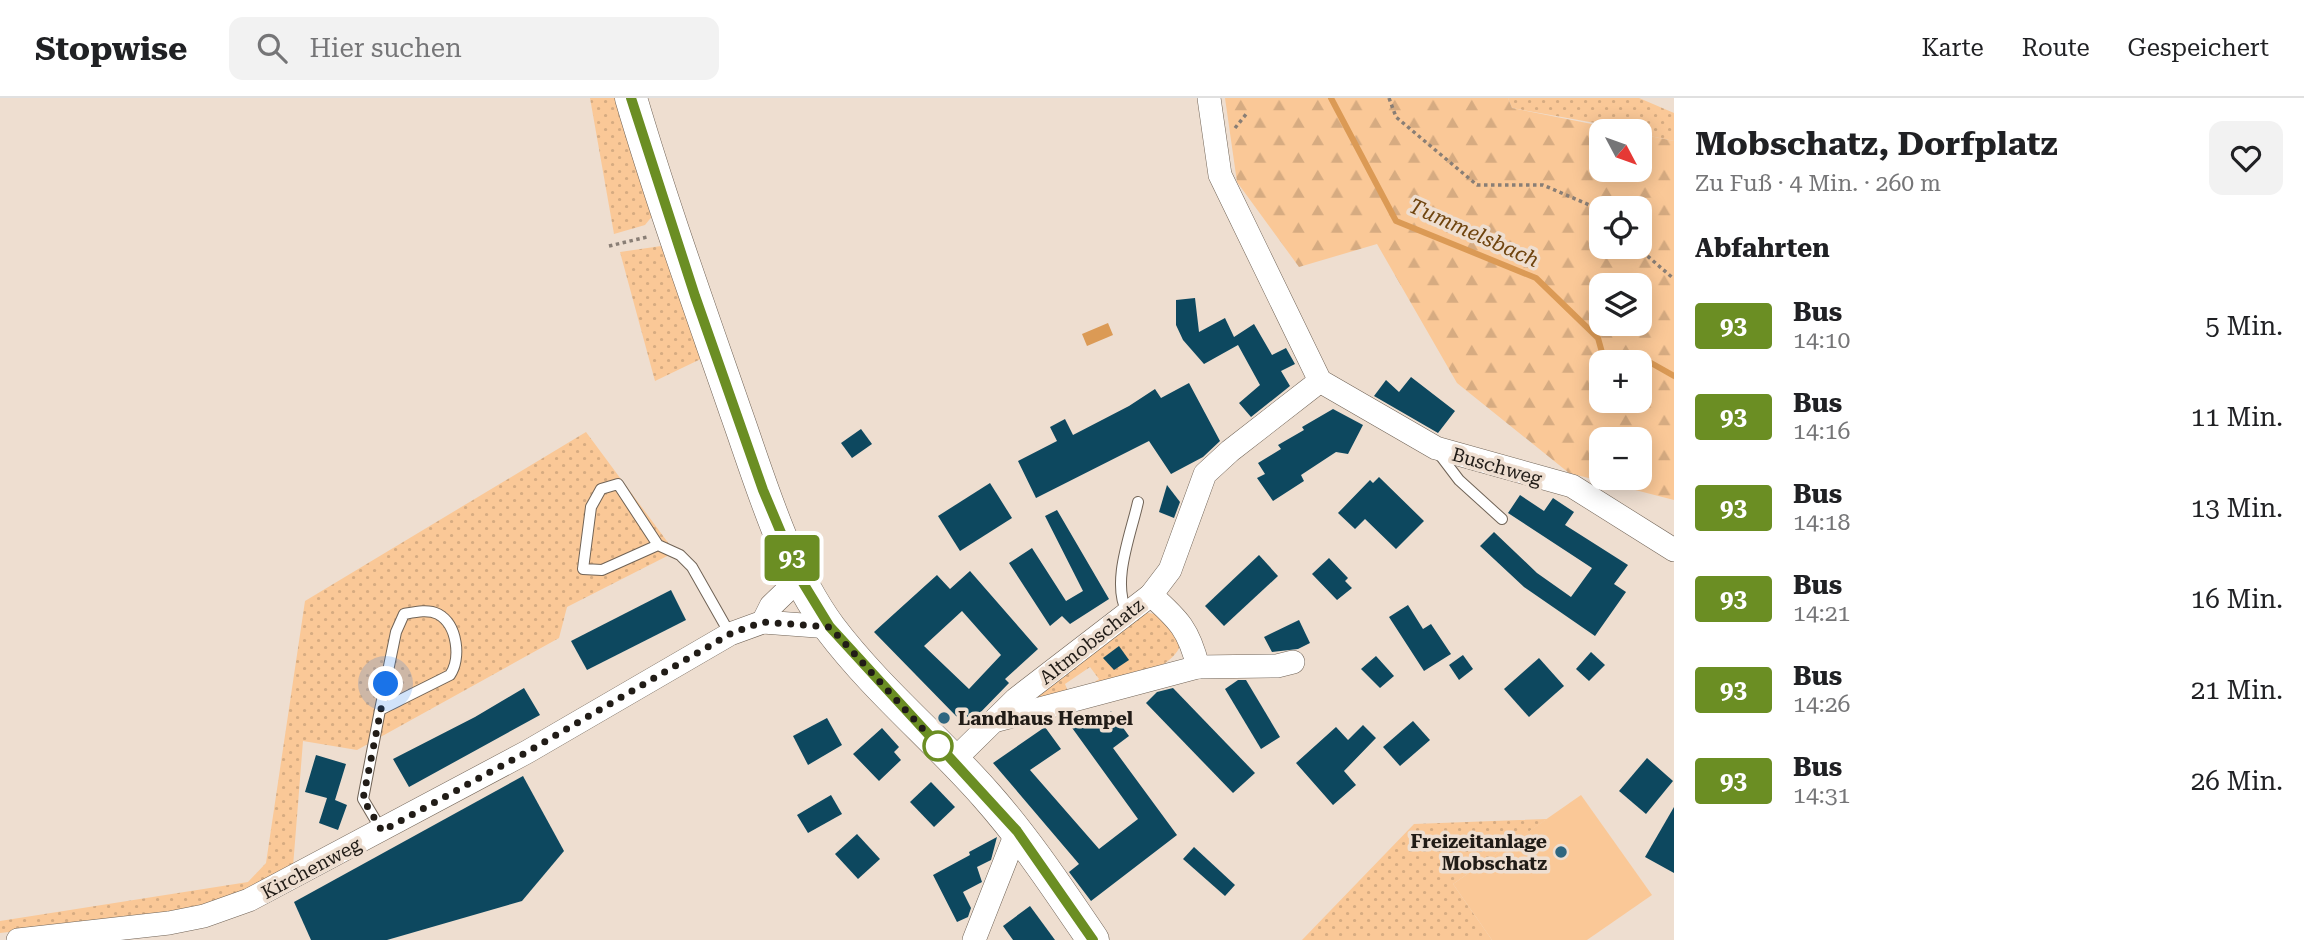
<!DOCTYPE html>
<html lang="de">
<meta charset="utf-8">
<style>
body{margin:0;font-family:"Roboto Serif",serif;background:#f2f2f2;color:#202124;height:100vh;display:flex;flex-direction:column;font-size:26px;white-space:nowrap}
*{box-sizing:border-box;margin:0}
p{font-size:23px;color:#757577}
.icon{flex:none;width:38px;height:38px;fill:none;stroke:currentColor;stroke-width:2;stroke-linecap:round;stroke-linejoin:round}
.map{position:relative;flex:1;overflow:hidden}
.drawer{display:flex;flex-direction:column;background:#fff;width:630px}
.drawer>*{flex:none}
.badge{padding:0 14px;border-radius:5px;font-size:24px;line-height:46px}
.needle{width:46px;rotate:131deg}
.tools{position:absolute;left:1589px;top:21px;display:grid;gap:14px}
.tools a{display:grid;place-items:center;width:63px;height:63px;border-radius:14px;background:#fff;box-shadow:0 4px 18px #0003;font-size:35px}
.you{position:absolute;width:35px;height:35px;margin:-18px;border:5px solid #fff;border-radius:50%;background:#1a73e8;box-shadow:0 0 0 10px #1a73e833}
.map>.badge{position:absolute;translate:-50% -50%;box-shadow:0 0 0 4px #fff}
h2{padding:0 21px;font-size:26px;line-height:63px}
.round{display:grid;place-items:center;flex:none;width:74px;height:74px;border-radius:14px;background:#f2f2f2}
.headline{display:flex;align-items:center;justify-content:space-between;height:119px;padding:0 21px}
h1{font-size:33px;font-weight:700;line-height:52px}
ul{padding:0;list-style:none}
li{display:flex;align-items:center;gap:21px;height:91px;padding:0 21px}
li div{flex:1}
li b{display:block;font-size:26px}
li em{font-style:normal}
li .badge{min-width:77px;font-weight:700;text-align:center}
header{display:flex;align-items:center;gap:42px;box-sizing:border-box;height:98px;padding:0 35px;background:#fff;border-bottom:2px solid #e0e0e0}
header strong{font-size:33px}
nav{display:flex;gap:38px;margin-inline-start:auto;font-size:24px}
.search{width:490px;height:63px;background:#f2f2f2;display:flex;align-items:center;gap:18px;box-sizing:border-box;padding:0 24px;border-radius:14px;color:#757577;font-size:26px}
main{display:flex;flex:1;min-height:0}
.map>svg:first-child{display:block}
.green{fill:url(#green-dots)}
.forest{fill:url(#forest-firs);fill-rule:evenodd}
.pitch{fill:#fac897}
.water{fill:#db9a55}
.lines{fill:none;stroke-linecap:round;stroke-linejoin:round}
.stream{stroke:#db9a55;stroke-width:6}
.building{fill:#0d485f;fill-rule:evenodd}
.lane-casing{stroke:#706356;stroke-width:12}
.street-casing{stroke:#706356;stroke-width:24}
.secondary-casing{stroke:#706356;stroke-width:33}
.path{stroke:#897e75;stroke-width:3.5;stroke-dasharray:3.5 3.5;stroke-linecap:butt}
.lane{stroke:#fff;stroke-width:10}
.street{stroke:#fff;stroke-width:23}
.secondary{stroke:#fff;stroke-width:32}
.line-casing{stroke:#fff;stroke-width:16}
.line{stroke:#6b8e23;stroke-width:10}
.walk{stroke:#211c17;stroke-width:7;stroke-dasharray:0 12.6}
.poi-dot{fill:#2e6680;stroke:#eeded0;stroke-width:2.5}
.stop-dot{fill:#fff;stroke:#6b8e23;stroke-width:3.5}
.labels{text-anchor:middle;stroke-width:7;stroke-linejoin:round;paint-order:stroke}
.street-label{font-size:19px;fill:#211c17;stroke:#eeded0}
.poi-label{font-size:19px;font-weight:bold;fill:#211c17;stroke:#eeded0;text-anchor:start}
.water-label{font-size:21px;font-style:italic;fill:#6f440e;stroke:#eeded0}
</style>
<header>
<strong>Stopwise</strong>
<div class="search"><svg class="icon" aria-label="search" viewBox="0 0 24 24"><circle cx="10" cy="10" r="6"/><path d="M15 15l6 6"/></svg>Hier suchen</div>
<nav><a>Karte</a><a>Route</a><a>Gespeichert</a></nav>
</header>
<main>
<div class="map">
<svg width="1674" height="842" viewBox="0 0 1674 842">
<defs>
<pattern id="green-dots" width="8" height="8" patternUnits="userSpaceOnUse" patternTransform="scale(1.75)"><rect width="8" height="8" fill="#fac897"/><path d="M2 2h.1M6 6h.1" fill="none" stroke="#d6ab81" stroke-width="1.8" stroke-linecap="round"/></pattern>
<pattern id="forest-firs" width="22" height="20" patternUnits="userSpaceOnUse" patternTransform="scale(1.75)"><rect width="22" height="20" fill="#fac897"/><path d="M5 1l3.5 6h-7zM16 11l3.5 6h-7z" fill="#d6ab81"/></pattern>
</defs>
<rect width="100%" height="100%" fill="#eeded0"/>
<!-- green -->
<g class="green">
<path d="M 590,0 L 621,0 L 658,111 L 645,127 L 614,136 Z"/>
<path d="M 1508,0 L 1639,0 L 1674,15 L 1674,43 L 1640,36 L 1640,33 L 1512,10 Z"/>
<path d="M 668,147 L 707,258 L 655,283 L 620,154 Z"/>
<path d="M 586,334 L 675,454 L 567,509 L 559,540 L 357,652 L 303,643 L 293,769 C 266,783 239,797 209,805 C 142,824 69,827 0,835 L 0,823 L 248,784 L 266,765 L 305,503 Z"/>
<path d="M 1144,515 C 1168,514 1174,529 1180,548 C 1168,577 1116,581 1089,588 L 1099,581 L 1090,569 L 1065,586 L 1070,598 L 1027,611 L 1032,599 Z"/>
<path d="M 1547,721 L 1453,786 L 1492,842 L 1302,842 L 1414,726 Z"/>
</g>
<!-- forest -->
<path class="forest" d="M 1225,0 L 1508,0 L 1512,10 L 1627,33 L 1601,33 L 1601,72 L 1640,72 L 1640,36 L 1674,43 L 1674,402 L 1569,375 L 1457,285 L 1377,146 L 1299,169 L 1237,84 ZM 1601,110 L 1640,110 L 1640,149 L 1601,149 ZM 1601,187 L 1640,187 L 1640,226 L 1601,226 ZM 1601,264 L 1640,264 L 1640,303 L 1601,303 ZM 1601,341 L 1640,341 L 1640,380 L 1601,380 Z"/>
<!-- pitch -->
<path class="pitch" d="M 1581,697 L 1652,797 L 1587,842 L 1492,842 L 1453,786 Z"/>
<!-- water -->
<path class="water" d="M 1108,225 L 1113,237 L 1087,248 L 1082,236 Z"/>
<g class="lines">
<!-- stream -->
<path class="stream" d="M 1331,0 L 1396,123 L 1536,180 L 1598,240 L 1603,258 L 1644,261 L 1674,278"/>
</g>
<!-- building -->
<g class="building">
<path d="M 1195,200 L 1199,234 L 1225,220 L 1234,239 L 1254,226 L 1272,257 L 1286,250 L 1295,266 L 1281,273 L 1290,288 L 1251,319 L 1239,305 L 1260,287 L 1238,247 L 1204,266 L 1183,242 L 1176,227 L 1176,202 Z"/>
<path d="M 1411,279 L 1455,313 L 1438,335 L 1374,298 L 1386,282 L 1399,294 Z"/>
<path d="M 1189,285 L 1220,343 L 1203,359 L 1171,376 L 1149,343 L 1036,400 L 1018,363 L 1057,343 L 1050,329 L 1065,321 L 1073,337 L 1129,308 L 1155,291 L 1161,300 Z"/>
<path d="M 1333,311 L 1363,327 L 1348,356 L 1336,354 L 1301,377 L 1304,383 L 1273,403 L 1257,380 L 1265,376 L 1258,365 L 1281,351 L 1278,347 L 1304,332 L 1302,329 Z"/>
<path d="M 861,331 L 872,346 L 852,360 L 841,345 Z"/>
<path d="M 1379,379 L 1424,423 L 1396,451 L 1365,421 L 1355,431 L 1338,415 L 1370,382 L 1373,385 Z"/>
<path d="M 990,385 L 1012,420 L 960,453 L 938,418 Z"/>
<path d="M 1167,387 L 1180,404 L 1174,420 L 1159,414 Z"/>
<path d="M 1520,397 L 1544,413 L 1553,400 L 1574,414 L 1565,427 L 1628,467 L 1614,486 L 1626,494 L 1595,538 L 1524,489 L 1480,448 L 1494,434 L 1537,475 L 1571,499 L 1592,470 L 1508,415 Z"/>
<path d="M 1057,412 L 1109,501 L 1070,526 L 1062,518 L 1050,528 L 1009,465 L 1032,450 L 1066,503 L 1083,493 L 1045,418 Z"/>
<path d="M 1259,457 L 1278,478 L 1224,528 L 1205,508 Z"/>
<path d="M 1329,460 L 1348,480 L 1345,483 L 1352,490 L 1337,502 L 1312,476 Z"/>
<path d="M 970,473 L 1038,551 L 1005,581 L 1009,585 L 975,620 L 957,619 L 874,534 L 937,477 L 950,491 ZM 962,513 L 1001,557 L 969,591 L 924,548 Z"/>
<path d="M 671,492 L 686,522 L 587,572 L 571,543 Z"/>
<path d="M 1408,507 L 1423,531 L 1431,526 L 1451,556 L 1424,573 L 1389,519 Z"/>
<path d="M 1299,522 L 1310,545 L 1298,551 L 1272,554 L 1264,539 Z"/>
<path d="M 1119,548 L 1129,562 L 1114,572 L 1103,560 Z"/>
<path d="M 1591,554 L 1605,567 L 1589,583 L 1576,571 Z"/>
<path d="M 1463,557 L 1473,571 L 1459,582 L 1449,567 Z"/>
<path d="M 1376,558 L 1394,578 L 1380,590 L 1361,571 Z"/>
<path d="M 1539,560 L 1564,588 L 1529,619 L 1504,591 Z"/>
<path d="M 1238,582 L 1246,582 L 1280,639 L 1261,651 L 1225,591 Z"/>
<path d="M 524,590 L 540,617 L 409,689 L 393,661 L 475,619 Z"/>
<path d="M 1173,590 L 1255,675 L 1233,695 L 1146,605 L 1157,594 Z"/>
<path d="M 1111,613 L 1129,638 L 1113,650 L 1177,737 L 1091,803 L 1069,774 L 1079,766 L 993,665 L 1045,629 L 1061,651 L 1030,672 L 1099,751 L 1138,721 L 1070,627 L 1087,615 L 1095,626 Z"/>
<path d="M 827,620 L 842,647 L 808,667 L 793,638 Z"/>
<path d="M 1413,623 L 1430,642 L 1400,668 L 1383,649 Z"/>
<path d="M 1363,627 L 1376,640 L 1344,673 L 1356,687 L 1333,707 L 1296,665 L 1336,629 L 1348,642 Z"/>
<path d="M 882,630 L 899,649 L 894,654 L 901,662 L 879,683 L 853,656 Z"/>
<path d="M 316,657 L 346,666 L 335,702 L 347,707 L 338,732 L 319,725 L 327,700 L 305,694 Z"/>
<path d="M 1647,660 L 1673,683 L 1646,716 L 1619,693 Z"/>
<path d="M 523,678 L 564,753 L 522,803 L 387,842 L 311,842 L 294,804 Z"/>
<path d="M 931,684 L 955,709 L 934,729 L 910,704 Z"/>
<path d="M 831,697 L 842,716 L 808,735 L 797,717 Z"/>
<path d="M 1674,709 L 1674,775 L 1645,759 Z"/>
<path d="M 857,736 L 880,761 L 858,781 L 835,756 Z"/>
<path d="M 997,739 L 991,762 L 977,769 L 982,784 L 963,794 L 971,810 L 968,819 L 957,824 L 933,777 L 970,757 L 969,754 Z"/>
<path d="M 1194,749 L 1235,787 L 1225,798 L 1183,761 Z"/>
<path d="M 1030,808 L 1055,842 L 1013,842 L 1003,828 Z"/>
</g>
<g class="lines">
<defs>
<g id="lane">
<path d="M 1437,353 L 1459,382 L 1502,421"/>
<path d="M 658,447 L 602,472 L 583,471 L 591,409 L 601,391 L 618,386 L 658,447 L 680,457 L 692,469 L 730,536"/>
<path d="M 1127,514 C 1111,484 1131,436 1138,404"/>
<path d="M 380,612 L 396,534 L 404,516 C 415,514 428,511 438,516 C 458,527 461,561 450,577 L 380,612 L 363,701 L 382,733"/>
</g>
<g id="street">
<path d="M 1209,0 L 1220,77 L 1320,283 L 1436,350 L 1572,388 L 1674,452"/>
<path d="M 1151,497 C 1179,522 1189,532 1198,569"/>
<path d="M 763,524 L 771,508 L 800,480"/>
<path d="M 998,622 L 1198,569 L 1277,568 L 1293,564"/>
<path d="M 953,663 L 1016,601 L 1151,497 L 1170,472 L 1205,376 L 1230,353 L 1320,283"/>
<path d="M 18,842 L 169,825 L 204,818 L 249,802 L 527,654 L 730,536 L 763,524 L 830,529"/>
<path d="M 974,842 L 1017,733"/>
</g>
<path id="secondary" d="M 631,0 C 662,105 699,208 735,312 C 761,385 784,467 830,530 C 876,591 936,640 986,697 C 1026,742 1059,792 1093,842"/>
</defs>
<!-- lane casing -->
<use href="#lane" class="lane-casing"/>
<!-- street casing -->
<use href="#street" class="street-casing"/>
<!-- secondary casing -->
<use href="#secondary" class="secondary-casing"/>
<!-- path -->
<g class="path">
<path d="M 1389,0 L 1396,19 L 1477,87 L 1543,87 L 1601,112"/>
<path d="M 1235,30 L 1247,15"/>
<path d="M 609,148 L 647,139"/>
<path d="M 1637,149 L 1674,181"/>
</g>
<!-- lane -->
<use href="#lane" class="lane"/>
<!-- street -->
<use href="#street" class="street"/>
<!-- secondary -->
<use href="#secondary" class="secondary"/>
</g>
<g class="lines">
<defs>
<path id="line" d="M 631,0 L 695,198 L 763,392 L 800,480 L 830,529 L 1017,733 L 1093,842"/>
</defs>
<!-- line casing -->
<use href="#line" class="line-casing"/>
<!-- line -->
<use href="#line" class="line"/>
<!-- walk -->
<path class="walk" d="M 386,586 L 363,701 L 382,733 L 527,654 L 730,536 L 762,524 L 830,529 L 941,651 L 938,648"/>
</g>
<!-- markers -->
<g class="poi-dot">
<circle cx="944" cy="620" r="7"/>
<circle cx="1561" cy="754" r="7"/>
</g>
<circle class="stop-dot" cx="938" cy="648" r="14"/>
<g class="labels">
<!-- street labels -->
<g class="street-label">
<text transform="translate(1497 368) rotate(16)" y="7">Buschweg</text>
<text transform="translate(1091 543) rotate(-38)" y="7">Altmobschatz</text>
<text transform="translate(311 770) rotate(-28)" y="7">Kirchenweg</text>
</g>
<!-- poi labels -->
<g class="poi-label">
<text x="958" y="627">Landhaus Hempel</text>
<text x="1547" y="750" text-anchor="end">Freizeitanlage<tspan x="1547" dy="22">Mobschatz</tspan></text>
</g>
<!-- water labels -->
<g class="water-label">
<text transform="translate(1474 135) rotate(24)" y="7">Tummelsbach</text>
</g>
</g>
</svg>
<div class="tools">
<a><svg class="needle" viewBox="-14 -14 28 28"><path d="M0-13l5 13h-10z" fill="#e53935"/><path d="M0 13l5-13h-10z" fill="#757577"/></svg></a>
<a><svg class="icon" aria-label="locate" viewBox="0 0 24 24"><circle cx="12" cy="12" r="6"/><path d="M12 2v4M12 18v4M2 12h4M18 12h4"/></svg></a>
<a><svg class="icon" aria-label="layers" viewBox="0 0 24 24"><path d="M12 4l9 5-9 5-9-5zM3 14l9 5 9-5"/></svg></a>
<a>+</a>
<a>−</a>
</div>
<div class="you" style="left:386px;top:586px"></div>
<b class="badge" style="left:792px;top:460px;background:#6b8e23;color:#fff">93</b>
</div>
<section class="drawer">
<div class="headline"><div><h1>Mobschatz, Dorfplatz</h1><p>Zu Fuß · 4 Min. · 260 m</p></div><a class="round"><svg class="icon" aria-label="heart" viewBox="0 0 24 24"><path d="M12 20l-8-8c-3-5 5-10 8-4 3-6 11-1 8 4z"/></svg></a></div>
<h2>Abfahrten</h2>
<ul>
<li><span class="badge" style="background:#6b8e23;color:#fff">93</span><div><b>Bus</b><p>14:10</p></div><em>5 Min.</em></li>
<li><span class="badge" style="background:#6b8e23;color:#fff">93</span><div><b>Bus</b><p>14:16</p></div><em>11 Min.</em></li>
<li><span class="badge" style="background:#6b8e23;color:#fff">93</span><div><b>Bus</b><p>14:18</p></div><em>13 Min.</em></li>
<li><span class="badge" style="background:#6b8e23;color:#fff">93</span><div><b>Bus</b><p>14:21</p></div><em>16 Min.</em></li>
<li><span class="badge" style="background:#6b8e23;color:#fff">93</span><div><b>Bus</b><p>14:26</p></div><em>21 Min.</em></li>
<li><span class="badge" style="background:#6b8e23;color:#fff">93</span><div><b>Bus</b><p>14:31</p></div><em>26 Min.</em></li>
</ul>
</section>
</main>
